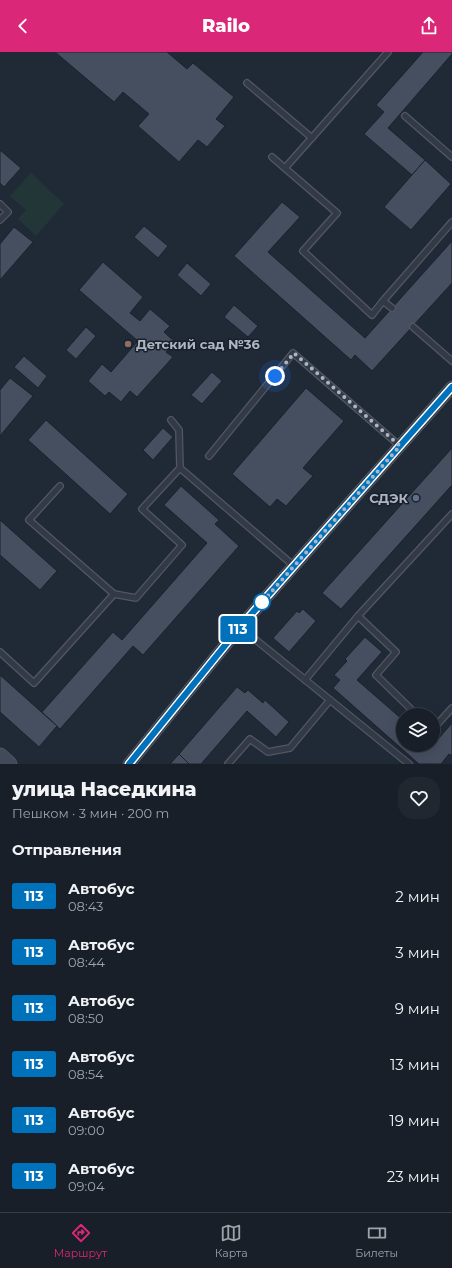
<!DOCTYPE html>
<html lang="ru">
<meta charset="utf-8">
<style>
body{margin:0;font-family:Montserrat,sans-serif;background:#212730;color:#f1f3f6;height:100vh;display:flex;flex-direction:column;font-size:15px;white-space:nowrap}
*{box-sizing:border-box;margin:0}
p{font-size:13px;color:#9fa2a8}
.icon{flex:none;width:22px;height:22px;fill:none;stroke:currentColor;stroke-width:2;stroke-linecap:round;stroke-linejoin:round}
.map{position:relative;height:712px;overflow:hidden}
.drawer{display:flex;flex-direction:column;background:#181f28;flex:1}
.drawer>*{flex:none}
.badge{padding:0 8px;border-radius:3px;font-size:14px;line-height:26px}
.tools{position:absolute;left:396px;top:656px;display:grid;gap:8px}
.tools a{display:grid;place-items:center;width:44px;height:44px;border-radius:50%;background:#181f28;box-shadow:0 4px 16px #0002,0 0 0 1px #363d45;font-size:20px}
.you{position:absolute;width:20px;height:20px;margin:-10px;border:3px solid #fff;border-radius:50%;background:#1a73e8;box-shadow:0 0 0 6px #1a73e833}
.map>.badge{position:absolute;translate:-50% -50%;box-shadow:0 0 0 2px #fff}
h2{padding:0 12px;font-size:15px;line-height:36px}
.round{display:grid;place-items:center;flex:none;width:42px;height:42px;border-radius:16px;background:#212730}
.head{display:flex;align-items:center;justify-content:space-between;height:68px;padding:0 12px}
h1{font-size:19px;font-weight:800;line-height:30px}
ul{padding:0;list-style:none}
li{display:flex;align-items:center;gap:12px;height:56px;padding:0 12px}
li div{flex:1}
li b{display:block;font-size:15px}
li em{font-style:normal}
li .badge{min-width:44px;font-weight:700;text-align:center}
header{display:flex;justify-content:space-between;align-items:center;height:52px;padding:0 12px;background:#db2777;color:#fff;font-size:18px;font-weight:800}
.tabs{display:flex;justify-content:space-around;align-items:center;height:56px;border-top:1px solid #363d45;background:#181f28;font-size:11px;color:#9fa2a8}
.tabs a{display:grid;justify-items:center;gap:2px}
.tabs .on{color:#db2777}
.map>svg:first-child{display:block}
.green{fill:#223638}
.building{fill:#464f60;stroke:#1a222d}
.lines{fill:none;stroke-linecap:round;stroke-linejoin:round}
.lane-casing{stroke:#505864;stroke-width:8}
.street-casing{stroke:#505864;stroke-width:13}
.secondary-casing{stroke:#505864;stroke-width:17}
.lane{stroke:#333a46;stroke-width:5.5}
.street{stroke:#333a46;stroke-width:11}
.secondary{stroke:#414a59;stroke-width:15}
.line-casing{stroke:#fff;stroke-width:9}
.line{stroke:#0072bc;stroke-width:6}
.walk{stroke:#adb5c3;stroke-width:4;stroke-dasharray:0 7.2}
.education-dot{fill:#8d6e63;stroke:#19202b;stroke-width:1.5}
.service-dot{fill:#5c6f8a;stroke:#19202b;stroke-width:1.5}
.stop-dot{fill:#fff;stroke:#0072bc;stroke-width:2}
.labels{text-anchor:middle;stroke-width:3;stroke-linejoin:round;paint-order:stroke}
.poi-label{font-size:13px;font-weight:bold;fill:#adb5c3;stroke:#19202b;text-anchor:start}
</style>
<header><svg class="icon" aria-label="back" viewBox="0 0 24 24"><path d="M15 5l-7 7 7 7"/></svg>Railo<svg class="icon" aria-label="share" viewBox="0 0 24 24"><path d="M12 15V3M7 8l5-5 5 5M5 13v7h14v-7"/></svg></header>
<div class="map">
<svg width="452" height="712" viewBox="0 0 452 712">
<rect width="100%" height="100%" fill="#202936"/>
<!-- green -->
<path class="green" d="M 31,121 L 64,152 L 36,184 L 18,167 L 26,158 L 10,144 Z"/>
<!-- building -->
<g class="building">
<path d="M 55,0 L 167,0 L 187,17 L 193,11 L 234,45 L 216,67 L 225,74 L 207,95 L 198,88 L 179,110 L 138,74 L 149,62 L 123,40 L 114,50 Z"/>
<path d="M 423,0 L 452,0 L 452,2 L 388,76 L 425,108 L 412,123 L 364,82 L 384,60 L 376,53 Z"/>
<path d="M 0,98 L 21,116 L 4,135 L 0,131 Z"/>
<path d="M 425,108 L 451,132 L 411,178 L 384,155 Z"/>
<path d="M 282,150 L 300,165 L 268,200 L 365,286 L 452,189 L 452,231 L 372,319 L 355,303 L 351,308 L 234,204 Z"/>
<path d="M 144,174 L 168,194 L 158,206 L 134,185 Z"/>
<path d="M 14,175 L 33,190 L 0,228 L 0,192 Z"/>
<path d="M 103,210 L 143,245 L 130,261 L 140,269 L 150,257 L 170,274 L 164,280 L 175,290 L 166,300 L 173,305 L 137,345 L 130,339 L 121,350 L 109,340 L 105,344 L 88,329 L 102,312 L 111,320 L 138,289 L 79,238 Z"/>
<path d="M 187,211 L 211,232 L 201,244 L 177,223 Z"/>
<path d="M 234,253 L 258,274 L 248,285 L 224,265 Z"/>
<path d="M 86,275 L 96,284 L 76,307 L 66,298 Z"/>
<path d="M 24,304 L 47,324 L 38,336 L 14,315 Z"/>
<path d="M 212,320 L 222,329 L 202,352 L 191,343 Z"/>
<path d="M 10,326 L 33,344 L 0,384 L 0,338 Z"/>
<path d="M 306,336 L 344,369 L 303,416 L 313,424 L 286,454 L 277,447 L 270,455 L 232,422 Z"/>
<path d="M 46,368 L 128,442 L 110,462 L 28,388 Z"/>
<path d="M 163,376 L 173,385 L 153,408 L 143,398 Z"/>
<path d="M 452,396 L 452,433 L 341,557 L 322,541 Z"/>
<path d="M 181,434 L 219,468 L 215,472 L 239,494 L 143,603 L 133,594 L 60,677 L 42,660 L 113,580 L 122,588 L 207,491 L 164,453 Z"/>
<path d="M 0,468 L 57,519 L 40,538 L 0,503 Z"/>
<path d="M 303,557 L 316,569 L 289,600 L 273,586 L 297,559 L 299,561 Z"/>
<path d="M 365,585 L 382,600 L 357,628 L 403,668 L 403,693 L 432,694 L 452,671 L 452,704 L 449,702 L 441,712 L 419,712 L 333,636 L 340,628 L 334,623 L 347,609 L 345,607 Z"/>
<path d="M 0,623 L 57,674 L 39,695 L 0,660 Z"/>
<path d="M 237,635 L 245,641 L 248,638 L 263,651 L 265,648 L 289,670 L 276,685 L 247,659 L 201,712 L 189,712 L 179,702 Z"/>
<path d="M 179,702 L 189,712 L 170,712 Z"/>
</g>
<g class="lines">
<defs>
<g id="lane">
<path d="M 247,31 L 312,86"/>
<path d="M 405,64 L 452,105"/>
<path d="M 272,105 L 337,161 L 303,199 L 372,263 L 383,249"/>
<path d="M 285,116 L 388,0"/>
<path d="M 0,152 L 8,160 L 0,168"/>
<path d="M 392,256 L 383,249 L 452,170"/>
<path d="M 413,275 L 452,309"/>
<path d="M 171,368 L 179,378 L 180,416"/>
<path d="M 209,404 L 293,301 L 400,394"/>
<path d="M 114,542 L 136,546 L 182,493 L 142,457 L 180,416 L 294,514"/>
<path d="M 358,564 L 396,600 L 376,623 L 417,663"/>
<path d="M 240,575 L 409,712"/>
<path d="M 0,600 L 34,631 L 114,542 L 29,468 L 60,434"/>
<path d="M 305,628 L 358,564 L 452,462"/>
<path d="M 433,677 L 452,656"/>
<path d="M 228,712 L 250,687 L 268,700 L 290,696 L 330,648"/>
</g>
<path id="street" d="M 129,712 L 240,575 L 452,335"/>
<path id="secondary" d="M 0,704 L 9,712"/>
</defs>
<!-- lane casing -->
<use href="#lane" class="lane-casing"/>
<!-- street casing -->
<use href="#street" class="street-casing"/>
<!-- secondary casing -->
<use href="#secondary" class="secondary-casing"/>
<!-- lane -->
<use href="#lane" class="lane"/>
<!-- street -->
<use href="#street" class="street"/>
<!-- secondary -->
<use href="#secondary" class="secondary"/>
</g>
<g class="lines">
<defs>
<path id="line" d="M 129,712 L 240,575 L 452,335"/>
</defs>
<!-- line casing -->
<use href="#line" class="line-casing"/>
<!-- line -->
<use href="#line" class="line"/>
<!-- walk -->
<path class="walk" d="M 262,550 L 258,555 L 400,394 L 294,301 L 275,324"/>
</g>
<!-- markers -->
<circle class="education-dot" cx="128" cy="292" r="4"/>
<circle class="service-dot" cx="416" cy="446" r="4"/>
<circle class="stop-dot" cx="262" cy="550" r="8"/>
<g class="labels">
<!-- poi labels -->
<g class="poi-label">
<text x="136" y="297">Детский сад №36</text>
<text x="408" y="451" text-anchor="end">СДЭК</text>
</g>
</g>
</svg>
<div class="tools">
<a><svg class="icon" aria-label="layers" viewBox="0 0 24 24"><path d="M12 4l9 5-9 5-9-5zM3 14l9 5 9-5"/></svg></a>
</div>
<div class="you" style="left:275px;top:324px"></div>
<b class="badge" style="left:238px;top:577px;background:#0072bc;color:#fff">113</b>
</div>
<section class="drawer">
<div class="head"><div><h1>улица Наседкина</h1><p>Пешком · 3 мин · 200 m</p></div><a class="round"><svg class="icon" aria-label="heart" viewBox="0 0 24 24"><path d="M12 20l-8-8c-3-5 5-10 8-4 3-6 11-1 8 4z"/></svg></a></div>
<h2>Отправления</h2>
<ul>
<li><span class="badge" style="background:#0072bc;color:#fff">113</span><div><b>Автобус</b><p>08:43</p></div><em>2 мин</em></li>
<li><span class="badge" style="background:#0072bc;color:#fff">113</span><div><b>Автобус</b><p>08:44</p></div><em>3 мин</em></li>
<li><span class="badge" style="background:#0072bc;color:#fff">113</span><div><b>Автобус</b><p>08:50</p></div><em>9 мин</em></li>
<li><span class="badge" style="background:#0072bc;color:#fff">113</span><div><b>Автобус</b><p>08:54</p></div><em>13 мин</em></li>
<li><span class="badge" style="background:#0072bc;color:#fff">113</span><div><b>Автобус</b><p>09:00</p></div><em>19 мин</em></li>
<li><span class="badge" style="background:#0072bc;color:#fff">113</span><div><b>Автобус</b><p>09:04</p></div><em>23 мин</em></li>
</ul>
</section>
<nav class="tabs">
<a class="on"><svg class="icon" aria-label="directions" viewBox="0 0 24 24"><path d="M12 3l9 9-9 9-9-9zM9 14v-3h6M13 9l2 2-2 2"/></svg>Маршрут</a>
<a><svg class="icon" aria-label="map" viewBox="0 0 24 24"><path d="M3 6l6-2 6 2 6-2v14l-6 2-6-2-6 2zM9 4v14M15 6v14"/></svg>Карта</a>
<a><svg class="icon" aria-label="tickets" viewBox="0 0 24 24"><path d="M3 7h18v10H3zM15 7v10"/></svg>Билеты</a>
</nav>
